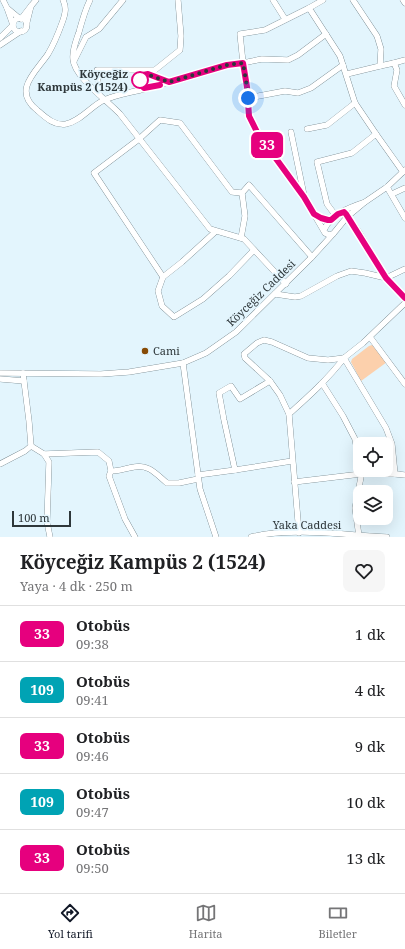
<!DOCTYPE html>
<html lang="tr">
<meta charset="utf-8">
<style>
body{margin:0;font-family:"Noto Serif",serif;background:#f6f6f6;color:#202124;height:100vh;display:flex;flex-direction:column;font-size:15px;white-space:nowrap}
*{box-sizing:border-box;margin:0}
p{font-size:13px;color:#757577}
.icon{flex:none;width:22px;height:22px;fill:none;stroke:currentColor;stroke-width:2;stroke-linecap:round;stroke-linejoin:round}
.map{position:relative;height:537px;overflow:hidden}
.sheet{display:flex;flex-direction:column;background:#fff;flex:1}
.sheet>*{flex:none}
.badge{padding:0 8px;border-radius:6px;font-size:14px;line-height:26px}
.controls{position:absolute;left:353px;top:437px;display:grid;gap:8px}
.controls a{display:grid;place-items:center;width:40px;height:40px;border-radius:8px;background:#fff;box-shadow:0 4px 16px #0002;font-size:20px}
.scale{position:absolute;left:12px;bottom:10px;width:59px;box-sizing:border-box;padding-left:4px;border:2px solid #2e373a;border-top:0;font-size:11px;line-height:14px;white-space:nowrap;color:#2e373a;-webkit-text-stroke:3px #e3f5fd;paint-order:stroke}
.you{position:absolute;width:20px;height:20px;margin:-10px;border:3px solid #fff;border-radius:50%;background:#1a73e8;box-shadow:0 0 0 6px #1a73e833}
.map>.badge{position:absolute;translate:-50% -50%;box-shadow:0 0 0 2px #fff}
.round{display:grid;place-items:center;flex:none;width:42px;height:42px;border-radius:8px;background:#f6f6f6}
.headline{display:flex;align-items:center;justify-content:space-between;height:68px;padding:0 20px}
h1{font-size:19px;font-weight:700;line-height:30px}
ul{padding:0;list-style:none}
li{display:flex;align-items:center;gap:12px;height:56px;padding:0 20px;border-top:1px solid #e0e0e0}
li div{flex:1}
li b{display:block;font-size:15px}
li em{font-style:normal}
li .badge{min-width:44px;font-weight:700;text-align:center}
.menu{display:flex;justify-content:space-around;align-items:center;height:56px;border-top:1px solid #e0e0e0;background:#fff;font-size:11px;color:#757577}
.menu a{display:grid;justify-items:center;gap:2px}
.menu .active{color:#111827}
.map>svg:first-child{display:block}
.green{fill:#fcd0ac}
.lines{fill:none;stroke-linecap:round;stroke-linejoin:round}
.minor-casing{stroke:#5c7078;stroke-width:6}
.minor{stroke:#fff;stroke-width:5.5}
.line-casing{stroke:#fff;stroke-width:9}
.line{stroke:#e6007e;stroke-width:6}
.walk{stroke:#2e373a;stroke-width:4;stroke-dasharray:0 7.2}
.stop-dot{fill:#fff;stroke:#e6007e;stroke-width:2}
.poi-dot{fill:#874b06;stroke:#e3f5fd;stroke-width:1.5}
.labels{text-anchor:middle;stroke-width:3.5;stroke-linejoin:round;paint-order:stroke}
.stop-label{font-size:11px;font-weight:bold;fill:#2e373a;stroke:#e3f5fd;text-anchor:end}
.street-label{font-size:11px;fill:#2e373a;stroke:#e3f5fd}
.poi-label{font-size:11px;fill:#2e373a;stroke:#e3f5fd;text-anchor:start}
</style>
<div class="map">
<svg width="405" height="537" viewBox="0 0 405 537">
<rect width="100%" height="100%" fill="#e3f5fd"/>
<!-- green -->
<path class="green" d="M 372,345 L 387,362 L 361,381 L 351,362 L 352,359 L 369,346 Z"/>
<g class="lines">
<defs>
<g id="minor">
<path d="M 3,0 L 7,8"/>
<path d="M 63,0 C 67,8 65,15 62,23 C 58,34 54,44 48,54 C 36,72 12,90 37,110 C 45,117 54,126 66,124 C 81,121 91,106 104,100 C 118,94 134,92 148,88 C 175,81 201,73 227,65 L 243,63 L 247,87 L 249,116 L 258,134 L 304,197 L 325,233 L 329,235 L 333,234 L 347,217 L 365,202 C 350,207 331,214 324,230"/>
<path d="M 90,0 C 85,10 82,21 79,32 C 76,41 72,50 73,59 C 74,77 108,101 120,114 L 210,229 L 244,239 L 286,284"/>
<path d="M 273,0 L 285,19"/>
<path d="M 323,0 L 309,8 L 340,56 L 355,103 L 376,134"/>
<path d="M 403,0 L 405,3"/>
<path d="M 31,6 L 36,0"/>
<path d="M 309,8 L 265,30 L 240,34 L 243,63 L 262,59 L 288,60 L 298,55 L 326,34"/>
<circle cx="20" cy="25" r="7"/>
<path d="M 21,19 L 31,6 L 26,26"/>
<path d="M 0,38 L 13,25 L 7,8 L 19,18"/>
<path d="M 0,45 L 21,31"/>
<path d="M 74,61 L 86,37 L 99,29 L 123,0"/>
<path d="M 394,63 L 405,60"/>
<path d="M 380,66 L 394,63 L 397,70 L 394,86 L 405,105"/>
<path d="M 347,74 L 380,66 L 381,49 L 377,36 L 353,0"/>
<path d="M 147,88 L 143,88 L 140,82 L 140,78 L 144,74 L 150,74 L 168,82"/>
<path d="M 99,94 L 97,70 L 155,70 L 180,50 L 181,36 L 178,0"/>
<path d="M 248,98 L 285,91 L 298,93 L 311,88 L 343,65"/>
<path d="M 307,129 L 327,125 L 355,103"/>
<path d="M 291,132 L 304,195"/>
<path d="M 387,187 L 405,218"/>
<path d="M 392,194 L 405,188"/>
<path d="M 365,202 L 387,187 L 405,170"/>
<path d="M 347,215 L 359,232 L 386,278 L 405,298"/>
<path d="M 336,216 L 327,204 L 317,162 L 352,153 L 376,134 L 403,172"/>
<path d="M 215,232 L 182,262 L 163,277 L 158,291 L 162,306 L 174,317 L 203,299 L 229,276 L 254,250"/>
<path d="M 241,238 L 245,216 L 242,193 L 249,185 L 312,257"/>
<path d="M 163,277 L 94,173 L 139,139 L 160,120 L 180,123 L 232,192 L 242,193"/>
<path d="M 275,294 L 295,297 L 301,296 L 337,276 L 351,271 L 365,273 L 386,278 L 405,269"/>
<path d="M 370,337 L 405,384"/>
<path d="M 183,363 L 200,489 L 216,537"/>
<path d="M 0,373 L 101,374 L 129,372 L 183,363 L 206,353 L 236,332 L 312,257 L 333,234"/>
<path d="M 0,379 L 24,381"/>
<path d="M 270,381 L 240,399 L 231,386 L 219,393 L 224,420 L 235,470 L 292,461"/>
<path d="M 322,383 L 343,416 L 355,439 L 360,468"/>
<path d="M 289,414 C 308,397 328,379 344,358 L 386,428 L 392,444 L 395,474 L 405,475"/>
<path d="M 31,446 L 44,454 L 49,462 L 47,522 L 50,537"/>
<path d="M 44,454 L 98,452 L 109,461 L 111,471 C 120,471 126,468 134,467 C 149,464 156,474 167,483 L 179,483 L 198,479"/>
<path d="M 0,464 L 25,451 L 31,446 L 29,421 L 23,373"/>
<path d="M 111,471 L 109,476 L 125,519 L 135,537"/>
<path d="M 198,475 L 235,470"/>
<path d="M 294,482 L 361,474 L 395,474"/>
<path d="M 299,533 L 289,414 L 280,395 L 270,381 L 245,358 L 244,354 L 257,343 L 264,340 L 272,342 L 308,358 L 328,360 L 344,358 L 363,343 L 405,303"/>
<path d="M 359,536 L 355,508 L 361,477 L 361,472"/>
<path d="M 251,537 C 292,527 344,535 387,537"/>
</g>
</defs>
<!-- minor casing -->
<use href="#minor" class="minor-casing"/>
<!-- minor -->
<use href="#minor" class="minor"/>
</g>
<g class="lines">
<defs>
<path id="line" d="M 160,85 L 144,88 L 141,85 L 140,78 L 143,75 L 148,74 L 169,82 L 227,65 L 243,63 L 247,87 L 249,116 L 258,134 L 304,197 L 314,214 L 321,218 L 328,220 L 331,220 L 338,214 L 344,212 L 346,214 L 386,278 L 405,298"/>
</defs>
<!-- line casing -->
<use href="#line" class="line-casing"/>
<!-- line -->
<use href="#line" class="line"/>
<!-- walk -->
<path class="walk" d="M 140,80 L 142,76 L 146,74 L 169,82 L 227,65 L 243,63 L 247,87 L 248,98"/>
</g>
<!-- markers -->
<circle class="stop-dot" cx="140" cy="80" r="8"/>
<circle class="poi-dot" cx="145" cy="351" r="4"/>
<g class="labels">
<!-- stop labels -->
<g class="stop-label">
<text x="128" y="78">Köyceğiz<tspan x="128" dy="13">Kampüs 2 (1524)</tspan></text>
</g>
<!-- street labels -->
<g class="street-label">
<text transform="translate(261 293) rotate(-44)" y="4">Köyceğiz Caddesi</text>
<text x="307" y="529">Yaka Caddesi</text>
</g>
<!-- poi labels -->
<g class="poi-label">
<text x="153" y="355">Cami</text>
</g>
</g>
</svg>
<div class="controls">
<a><svg class="icon" aria-label="locate" viewBox="0 0 24 24"><circle cx="12" cy="12" r="6"/><path d="M12 2v4M12 18v4M2 12h4M18 12h4"/></svg></a>
<a><svg class="icon" aria-label="layers" viewBox="0 0 24 24"><path d="M12 4l9 5-9 5-9-5zM3 14l9 5 9-5"/></svg></a>
</div>
<div class="scale">100 m</div>
<div class="you" style="left:248px;top:98px"></div>
<b class="badge" style="left:267px;top:145px;background:#e6007e;color:#fff">33</b>
</div>
<section class="sheet">
<div class="headline"><div><h1>Köyceğiz Kampüs 2 (1524)</h1><p>Yaya · 4 dk · 250 m</p></div><a class="round"><svg class="icon" aria-label="heart" viewBox="0 0 24 24"><path d="M12 20l-8-8c-3-5 5-10 8-4 3-6 11-1 8 4z"/></svg></a></div>
<ul>
<li><span class="badge" style="background:#e6007e;color:#fff">33</span><div><b>Otobüs</b><p>09:38</p></div><em>1 dk</em></li>
<li><span class="badge" style="background:#00a3b4;color:#fff">109</span><div><b>Otobüs</b><p>09:41</p></div><em>4 dk</em></li>
<li><span class="badge" style="background:#e6007e;color:#fff">33</span><div><b>Otobüs</b><p>09:46</p></div><em>9 dk</em></li>
<li><span class="badge" style="background:#00a3b4;color:#fff">109</span><div><b>Otobüs</b><p>09:47</p></div><em>10 dk</em></li>
<li><span class="badge" style="background:#e6007e;color:#fff">33</span><div><b>Otobüs</b><p>09:50</p></div><em>13 dk</em></li>
</ul>
</section>
<nav class="menu">
<a class="active"><svg class="icon" aria-label="directions" viewBox="0 0 24 24"><path d="M12 3l9 9-9 9-9-9zM9 14v-3h6M13 9l2 2-2 2"/></svg>Yol tarifi</a>
<a><svg class="icon" aria-label="map" viewBox="0 0 24 24"><path d="M3 6l6-2 6 2 6-2v14l-6 2-6-2-6 2zM9 4v14M15 6v14"/></svg>Harita</a>
<a><svg class="icon" aria-label="tickets" viewBox="0 0 24 24"><path d="M3 7h18v10H3zM15 7v10"/></svg>Biletler</a>
</nav>
